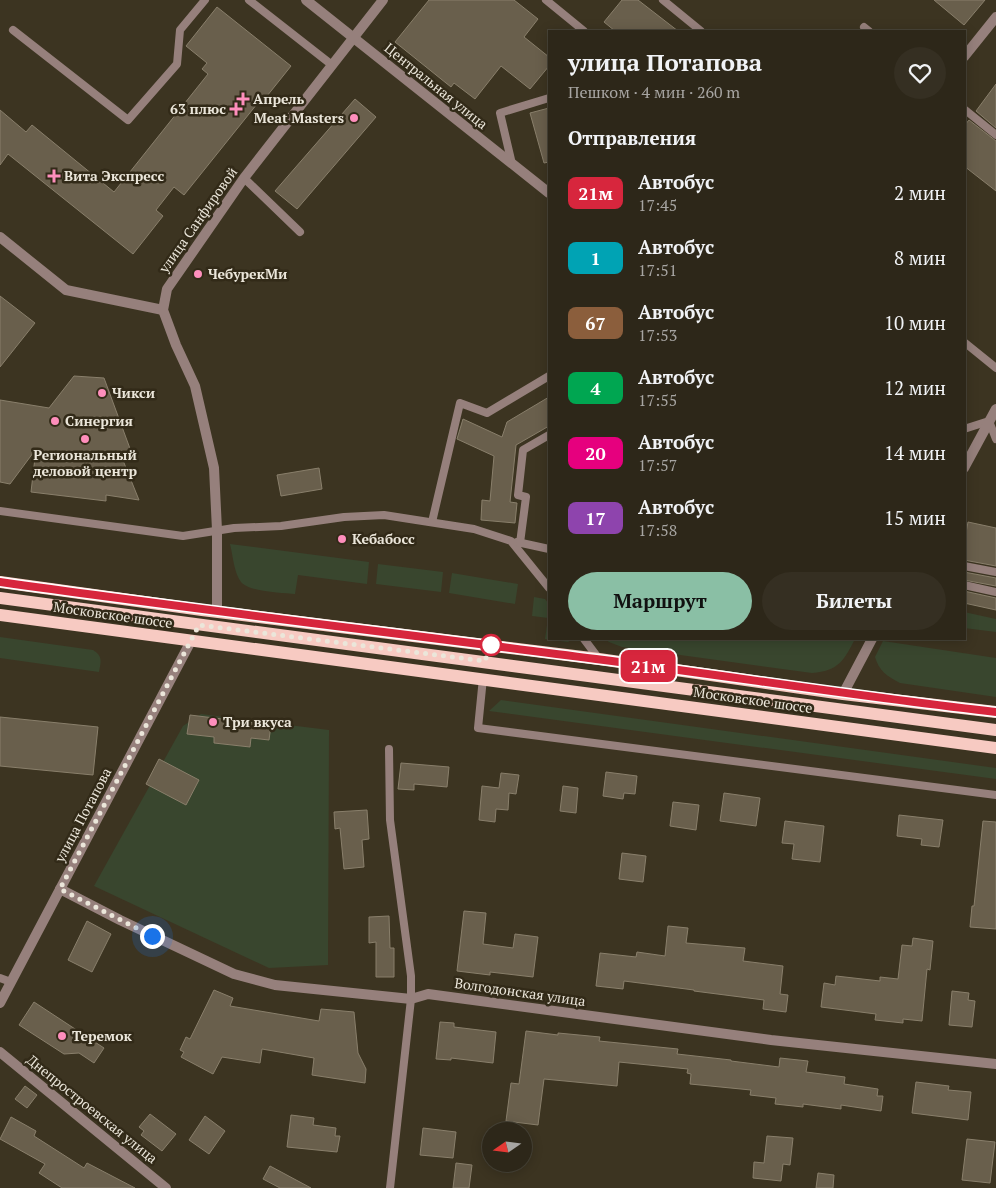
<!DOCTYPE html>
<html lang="ru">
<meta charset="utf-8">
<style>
body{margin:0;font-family:"PT Serif",serif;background:#352f22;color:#f1f3f6;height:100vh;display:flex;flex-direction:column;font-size:19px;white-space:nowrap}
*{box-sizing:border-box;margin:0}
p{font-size:16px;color:#a7a5a2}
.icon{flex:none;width:28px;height:28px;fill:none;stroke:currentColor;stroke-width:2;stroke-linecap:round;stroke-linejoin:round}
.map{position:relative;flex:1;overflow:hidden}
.side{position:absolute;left:548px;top:30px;width:418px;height:610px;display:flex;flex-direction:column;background:#2d2719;border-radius:0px;box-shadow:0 2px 12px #0003,0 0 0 1px #484438}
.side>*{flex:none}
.badge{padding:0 10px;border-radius:8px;font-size:18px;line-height:32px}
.needle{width:32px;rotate:256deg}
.controls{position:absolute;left:482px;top:1122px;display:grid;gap:10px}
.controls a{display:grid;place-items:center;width:50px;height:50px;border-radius:50%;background:#2d2719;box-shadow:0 2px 12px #0003,0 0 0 1px #484438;font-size:25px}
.you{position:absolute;width:25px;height:25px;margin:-12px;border:4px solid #fff;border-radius:50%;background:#1a73e8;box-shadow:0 0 0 8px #1a73e833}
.map>.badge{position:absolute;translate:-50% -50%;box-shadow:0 0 0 2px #fff}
h2{padding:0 20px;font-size:19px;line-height:45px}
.round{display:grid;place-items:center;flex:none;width:52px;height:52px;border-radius:26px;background:#352f22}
.head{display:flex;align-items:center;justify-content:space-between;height:85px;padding:0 20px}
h1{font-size:24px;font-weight:600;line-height:38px}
.button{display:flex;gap:10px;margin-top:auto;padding:10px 20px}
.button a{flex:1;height:58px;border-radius:30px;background:#8abfa5;color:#111;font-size:20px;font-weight:600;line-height:58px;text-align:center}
.button a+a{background:#352f22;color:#f1f3f6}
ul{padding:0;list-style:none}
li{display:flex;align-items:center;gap:15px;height:65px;padding:0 20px}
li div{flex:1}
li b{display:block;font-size:19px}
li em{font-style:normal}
li .badge{min-width:55px;font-weight:700;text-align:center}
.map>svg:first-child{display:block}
.green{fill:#39462e}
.building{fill:#695f4c;stroke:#897f6b}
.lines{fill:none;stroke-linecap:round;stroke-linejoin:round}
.service{stroke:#96807c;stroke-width:8}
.minor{stroke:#96807c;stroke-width:10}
.tertiary{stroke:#96807c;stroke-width:10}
.primary{stroke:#f7cac2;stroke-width:12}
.line-casing{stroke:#fff;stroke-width:11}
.line{stroke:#d7263d;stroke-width:8}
.walk{stroke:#ebe6da;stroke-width:5;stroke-dasharray:0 9}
.poi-dot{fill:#fe8ebc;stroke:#322a18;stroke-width:2}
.stop-dot{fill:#fff;stroke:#d7263d;stroke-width:2.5}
.labels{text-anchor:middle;stroke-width:5;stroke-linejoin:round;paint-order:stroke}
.street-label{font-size:14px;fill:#ebe6da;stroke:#322a18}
.poi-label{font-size:14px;font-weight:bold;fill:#ebe6da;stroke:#322a18;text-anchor:start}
</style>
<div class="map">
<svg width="996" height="1188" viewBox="0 0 996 1188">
<rect width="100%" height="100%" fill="#3c3421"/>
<!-- green -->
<g class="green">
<path d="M 230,544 L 369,562 L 367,584 L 298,575 L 295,594 C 283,593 249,592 241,582 C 234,573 233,556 230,544 Z"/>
<path d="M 378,564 L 443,572 L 441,592 L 376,584 Z"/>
<path d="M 452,573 L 518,584 L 515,604 L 449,593 Z"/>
<path d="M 534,597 L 545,599 L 549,604 L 549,639 L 572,639 L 568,642 L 545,639 L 548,618 L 532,616 Z"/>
<path d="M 964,612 L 996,619 L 996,632 L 964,628 Z"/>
<path d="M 0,637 L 93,650 C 103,656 101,662 99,672 L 0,658 Z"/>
<path d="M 605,639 L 855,639 C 844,660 839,671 812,673 L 622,647 L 609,642 Z"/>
<path d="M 883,641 L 996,658 L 996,697 L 900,683 C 887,676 879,671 875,657 Z"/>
<path d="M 501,700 L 996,768 L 996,779 L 489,711 Z"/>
<path d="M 201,714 L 329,730 L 328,965 L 269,968 L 94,886 L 183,726 Z"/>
</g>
<!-- building -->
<g class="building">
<path d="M 429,0 L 514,0 L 538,19 L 524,37 L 549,57 L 549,66 L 530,89 L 501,66 L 475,99 L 454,83 L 451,87 L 395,42 Z"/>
<path d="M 622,0 L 638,0 L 678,31 L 615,31 L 604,22 Z"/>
<path d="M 934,0 L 985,0 L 964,25 Z"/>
<path d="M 217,7 L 291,66 L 259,106 L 257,104 L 184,195 L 174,187 L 156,210 L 163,216 L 133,254 L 8,154 L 0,165 L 0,110 L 26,132 L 32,125 L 114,192 L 208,74 L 202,69 L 207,63 L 186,46 Z"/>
<path d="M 996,84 L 996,128 L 976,111 Z"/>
<path d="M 355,99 L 376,117 L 297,209 L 275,191 Z"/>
<path d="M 549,108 L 549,162 L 544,163 L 530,113 Z"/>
<path d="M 969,120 L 996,141 L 996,191 L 964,166 L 964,126 Z"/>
<path d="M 0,296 L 35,323 L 0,367 Z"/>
<path d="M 74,376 L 104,378 L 132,454 L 120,453 L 139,500 L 106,495 L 106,501 L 31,492 L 36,449 L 10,484 L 0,482 L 0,400 L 49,408 Z"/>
<path d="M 549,397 L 549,426 L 516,445 L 510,502 L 517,503 L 515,523 L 481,520 L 482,500 L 490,501 L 494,456 L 457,439 L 463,419 L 502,437 L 507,422 Z"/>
<path d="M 319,468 L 322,489 L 281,496 L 277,475 Z"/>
<path d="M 968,522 L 996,528 L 996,566 L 964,560 L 964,544 Z"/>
<path d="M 964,572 L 996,578 L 996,586 L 964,580 Z"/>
<path d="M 964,591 L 996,598 L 996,610 L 964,603 Z"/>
<path d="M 190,715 L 271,725 L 269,740 L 251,738 L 250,747 L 214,743 L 214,737 L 187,734 Z"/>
<path d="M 0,717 L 98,727 L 93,775 L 0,766 Z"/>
<path d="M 159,759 L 199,780 L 186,805 L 146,784 Z"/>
<path d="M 401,763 L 449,767 L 447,787 L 414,784 L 414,790 L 398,789 Z"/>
<path d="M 606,772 L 637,776 L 635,794 L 624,793 L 623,799 L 603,796 Z"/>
<path d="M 501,773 L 519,775 L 516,794 L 509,793 L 508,810 L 496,809 L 495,822 L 479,820 L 482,786 L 499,788 Z"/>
<path d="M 563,786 L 578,788 L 576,813 L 560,811 Z"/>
<path d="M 724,793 L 760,798 L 756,826 L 720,821 Z"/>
<path d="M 673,802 L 699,805 L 696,830 L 670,826 Z"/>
<path d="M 367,810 L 369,839 L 362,840 L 364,867 L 344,869 L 340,828 L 335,829 L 334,812 Z"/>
<path d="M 899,815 L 943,820 L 939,847 L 921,845 L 922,839 L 897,836 Z"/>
<path d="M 785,821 L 824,826 L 820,862 L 792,859 L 794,844 L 782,843 Z"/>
<path d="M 983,821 L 996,822 L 996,929 L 970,927 L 972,906 L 974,906 Z"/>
<path d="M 622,853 L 646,856 L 643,882 L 619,879 Z"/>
<path d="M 464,911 L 486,913 L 483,944 L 513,948 L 515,934 L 538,937 L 533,977 L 490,972 L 490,975 L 457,971 Z"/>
<path d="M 389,916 L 390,948 L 394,948 L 394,977 L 376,977 L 376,942 L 369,943 L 369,917 Z"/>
<path d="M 87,921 L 111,934 L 92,972 L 68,960 Z"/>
<path d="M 668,926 L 688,928 L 686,943 L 745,948 L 743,961 L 783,966 L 780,994 L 788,995 L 786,1012 L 763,1009 L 764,1000 L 694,991 L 694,990 L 624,981 L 623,989 L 596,986 L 600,953 L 636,957 L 637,952 L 665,956 Z"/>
<path d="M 913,938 L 933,941 L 930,970 L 927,969 L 922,1021 L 903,1019 L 903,1023 L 875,1020 L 876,1014 L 821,1007 L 824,983 L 835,985 L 836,976 L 880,981 L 880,977 L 898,979 L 902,945 L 912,946 Z"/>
<path d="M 214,990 L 233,998 L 230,1006 L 319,1021 L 321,1009 L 354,1012 L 358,1053 L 366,1069 L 365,1083 L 312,1075 L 314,1058 L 262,1049 L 260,1063 L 222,1057 L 213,1074 L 181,1057 L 184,1052 L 180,1050 L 186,1037 L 190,1039 Z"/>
<path d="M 952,991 L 969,993 L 968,1000 L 975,1001 L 972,1027 L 949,1025 Z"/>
<path d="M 34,1002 L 104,1048 L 94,1063 L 79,1053 L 64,1054 L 19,1025 Z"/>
<path d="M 440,1022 L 454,1023 L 454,1027 L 496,1032 L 493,1063 L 451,1058 L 451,1060 L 436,1059 Z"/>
<path d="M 526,1031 L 558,1035 L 558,1033 L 600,1037 L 599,1041 L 678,1049 L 677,1054 L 731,1060 L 731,1061 L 779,1067 L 780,1058 L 808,1061 L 806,1072 L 845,1077 L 844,1084 L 878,1089 L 877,1096 L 883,1096 L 881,1111 L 841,1105 L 841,1109 L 803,1104 L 803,1107 L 775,1104 L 776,1098 L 750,1095 L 751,1090 L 690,1084 L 691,1074 L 687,1073 L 688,1069 L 619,1062 L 617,1086 L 544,1079 L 538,1125 L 506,1121 L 511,1083 L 519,1084 Z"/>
<path d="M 916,1082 L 949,1086 L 948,1090 L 971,1092 L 968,1120 L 912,1113 Z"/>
<path d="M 25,1086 L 37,1095 L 27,1108 L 15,1099 Z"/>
<path d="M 150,1114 L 176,1134 L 162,1151 L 141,1135 L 144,1131 L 139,1127 Z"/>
<path d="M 291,1115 L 314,1118 L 313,1125 L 336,1128 L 335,1136 L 340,1136 L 337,1152 L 287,1147 Z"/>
<path d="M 205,1116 L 225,1131 L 209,1154 L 189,1140 Z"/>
<path d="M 11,1117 L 36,1131 L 34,1136 L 84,1168 L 87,1163 L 135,1188 L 62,1188 L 39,1173 L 45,1164 L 0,1139 Z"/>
<path d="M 423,1128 L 456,1132 L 453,1158 L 420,1155 Z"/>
<path d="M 767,1136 L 793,1138 L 790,1165 L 783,1164 L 781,1181 L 753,1178 L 754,1162 L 764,1163 Z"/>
<path d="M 967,1139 L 995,1142 L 990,1183 L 962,1180 Z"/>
<path d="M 456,1163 L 472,1165 L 469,1188 L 453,1188 Z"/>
<path d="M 270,1166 L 311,1188 L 280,1188 L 263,1179 Z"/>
<path d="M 818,1173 L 834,1175 L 833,1188 L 816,1188 Z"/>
</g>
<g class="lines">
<!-- service -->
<g class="service">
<path d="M 249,0 L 332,65"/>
<path d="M 546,0 L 584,31"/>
<path d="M 663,0 L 701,31"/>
<path d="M 864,27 L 869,31"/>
<path d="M 13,30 L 128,120 L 177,64 L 180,30 L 205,0"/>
<path d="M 964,109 L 996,135"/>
<path d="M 512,164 L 500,113 L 549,98"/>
<path d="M 244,178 L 300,232"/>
<path d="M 964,342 L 996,368"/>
<path d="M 964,429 L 989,421 L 996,439"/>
<path d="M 0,511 L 183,536 L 234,528 L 281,526 L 344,517 L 384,515 L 474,529 L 511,541 L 549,588"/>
<path d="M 432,522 L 460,403 L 487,413 L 549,376"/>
<path d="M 517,542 L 549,549"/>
<path d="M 520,543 L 526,497 L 518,495 L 523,450 L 549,435"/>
<path d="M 964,566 L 996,572"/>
<path d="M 964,585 L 996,592"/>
<path d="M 584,639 L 599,659"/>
<path d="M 483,678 L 478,728 L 996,795"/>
<path d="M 389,749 L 390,820 L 411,976 L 411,999 L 390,1188"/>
<path d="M 0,978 L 11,982"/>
</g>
<!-- minor -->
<g class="minor">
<path d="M 306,0 L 549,193"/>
<path d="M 964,57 L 996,17"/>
<path d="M 0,237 L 66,290 L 163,310"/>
<path d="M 964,468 L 996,409"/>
<path d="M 217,612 L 217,530 L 214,468 L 195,386 L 176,345 L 163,310 L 167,289 L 244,178 L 383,0"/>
<path d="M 843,694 L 872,639"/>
<path d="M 60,889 L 120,920 L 234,974 L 275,985 L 411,999 L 428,994 L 771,1040 L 996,1064"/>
<path d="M 0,1052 L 166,1188"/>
</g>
<!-- tertiary -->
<path class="tertiary" d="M 0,1003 L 191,641"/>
<!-- primary -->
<g class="primary">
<path d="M 0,582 L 202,610 L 599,659 L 843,694 L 996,712"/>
<path d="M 0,598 L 996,730"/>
<path d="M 0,615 L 996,748"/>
</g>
</g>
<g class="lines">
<defs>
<path id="line" d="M 0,582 C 198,610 397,633 596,659 C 729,676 862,697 996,712"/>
</defs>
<!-- line casing -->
<use href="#line" class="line-casing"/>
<!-- line -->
<use href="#line" class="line"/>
<!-- walk -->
<path class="walk" d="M 152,936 L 60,889 L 199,625 L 485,661 L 491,645"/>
</g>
<!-- markers -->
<g class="poi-dot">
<path d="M240.5 91.5h5v5h5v5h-5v5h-5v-5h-5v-5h5z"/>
<path d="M233.5 101.5h5v5h5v5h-5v5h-5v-5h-5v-5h5z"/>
<circle cx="354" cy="118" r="5"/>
<path d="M51.5 168.5h5v5h5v5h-5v5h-5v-5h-5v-5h5z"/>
<circle cx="198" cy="274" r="5"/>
<circle cx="102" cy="393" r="5"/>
<circle cx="55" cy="421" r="5"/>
<circle cx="85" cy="439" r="5"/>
<circle cx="342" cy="539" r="5"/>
<circle cx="213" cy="722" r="5"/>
<circle cx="62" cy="1036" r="5"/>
</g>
<circle class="stop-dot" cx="491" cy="645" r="10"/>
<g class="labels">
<!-- street labels -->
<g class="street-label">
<text transform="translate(436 86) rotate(39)" y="5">Центральная улица</text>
<text transform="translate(198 220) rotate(-55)" y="5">улица Санфировой</text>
<text transform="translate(113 615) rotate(8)" y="5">Московское шоссе</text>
<text transform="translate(753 700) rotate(8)" y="5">Московское шоссе</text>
<text transform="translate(83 815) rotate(-62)" y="5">улица Потапова</text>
<text transform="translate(520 992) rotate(8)" y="5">Волгодонская улица</text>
<text transform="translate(92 1109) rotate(39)" y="5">Днепростроевская улица</text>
</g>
<!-- poi labels -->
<g class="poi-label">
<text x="253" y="104">Апрель</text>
<text x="226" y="114" text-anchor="end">63 плюс</text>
<text x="344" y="123" text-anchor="end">Meat Masters</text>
<text x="64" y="181">Вита Экспресс</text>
<text x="208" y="279">ЧебурекМи</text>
<text x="112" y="398">Чикси</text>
<text x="65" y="426">Синергия</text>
<text x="85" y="460" text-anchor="middle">Региональный<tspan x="85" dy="16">деловой центр</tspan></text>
<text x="352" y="544">Кебабосс</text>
<text x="223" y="727">Три вкуса</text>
<text x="72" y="1041">Теремок</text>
</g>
</g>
</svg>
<div class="controls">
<a><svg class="needle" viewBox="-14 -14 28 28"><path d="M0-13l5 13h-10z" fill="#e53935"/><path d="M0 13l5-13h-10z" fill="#a7a5a2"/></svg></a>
</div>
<div class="you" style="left:152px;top:936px"></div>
<b class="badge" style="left:648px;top:666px;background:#d7263d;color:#fff">21м</b>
<section class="side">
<div class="head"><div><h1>улица Потапова</h1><p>Пешком · 4 мин · 260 m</p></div><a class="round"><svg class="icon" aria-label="heart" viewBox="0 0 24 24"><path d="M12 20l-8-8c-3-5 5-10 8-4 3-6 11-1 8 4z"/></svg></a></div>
<h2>Отправления</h2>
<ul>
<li><span class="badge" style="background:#d7263d;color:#fff">21м</span><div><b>Автобус</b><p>17:45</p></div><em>2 мин</em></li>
<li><span class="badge" style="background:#00a3b4;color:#fff">1</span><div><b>Автобус</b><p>17:51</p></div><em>8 мин</em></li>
<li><span class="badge" style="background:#8b5e3c;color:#fff">67</span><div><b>Автобус</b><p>17:53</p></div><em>10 мин</em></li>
<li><span class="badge" style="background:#00a651;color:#fff">4</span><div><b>Автобус</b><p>17:55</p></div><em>12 мин</em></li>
<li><span class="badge" style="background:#e6007e;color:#fff">20</span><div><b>Автобус</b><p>17:57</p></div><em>14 мин</em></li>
<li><span class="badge" style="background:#8e44ad;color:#fff">17</span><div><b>Автобус</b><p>17:58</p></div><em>15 мин</em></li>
</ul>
<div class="button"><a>Маршрут</a><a>Билеты</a></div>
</section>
</div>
